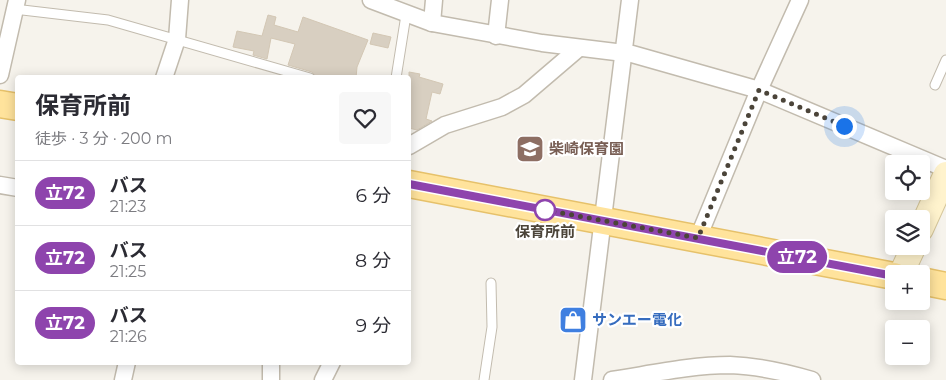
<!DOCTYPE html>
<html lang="ja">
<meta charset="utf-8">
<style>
body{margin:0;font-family:Montserrat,"Noto Sans JP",sans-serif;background:#f7f7f7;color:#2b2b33;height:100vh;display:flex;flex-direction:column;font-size:19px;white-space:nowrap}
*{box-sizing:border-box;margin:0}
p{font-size:16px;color:#7c7c81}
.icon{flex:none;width:28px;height:28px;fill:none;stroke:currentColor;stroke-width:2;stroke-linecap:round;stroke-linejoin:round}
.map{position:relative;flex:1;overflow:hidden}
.side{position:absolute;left:15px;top:75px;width:396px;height:290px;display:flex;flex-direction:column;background:#fff;border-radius:5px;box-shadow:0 2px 12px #0003}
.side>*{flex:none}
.badge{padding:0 10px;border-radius:16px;font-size:18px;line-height:32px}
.tools{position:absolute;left:885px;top:155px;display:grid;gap:10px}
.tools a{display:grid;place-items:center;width:45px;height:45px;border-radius:5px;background:#fff;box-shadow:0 2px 12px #0003;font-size:25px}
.you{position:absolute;width:25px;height:25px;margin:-12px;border:4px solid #fff;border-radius:50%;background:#1a73e8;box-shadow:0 0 0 8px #1a73e833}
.map>.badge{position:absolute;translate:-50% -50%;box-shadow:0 0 0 2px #fff}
.round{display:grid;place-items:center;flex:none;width:52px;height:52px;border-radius:5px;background:#f7f7f7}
.overview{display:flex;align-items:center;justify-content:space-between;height:85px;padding:0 20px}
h1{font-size:24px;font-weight:700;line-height:38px}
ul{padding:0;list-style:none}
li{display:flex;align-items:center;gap:15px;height:65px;padding:0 20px;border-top:1px solid #e1e1e2}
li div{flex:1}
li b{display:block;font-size:19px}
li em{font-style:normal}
li .badge{min-width:55px;font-weight:700;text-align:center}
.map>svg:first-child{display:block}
.building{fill:#d8cfc1;stroke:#d3c7b4}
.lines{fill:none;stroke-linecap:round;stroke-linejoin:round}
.lane-casing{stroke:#c2bbae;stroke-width:11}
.street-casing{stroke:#c2bbae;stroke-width:19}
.secondary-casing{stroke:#d6c79b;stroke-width:26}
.primary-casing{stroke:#e6c16a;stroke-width:29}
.lane{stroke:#fff;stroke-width:9}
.street{stroke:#fff;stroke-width:16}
.secondary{stroke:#fff3cd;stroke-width:24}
.primary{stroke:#ffe39c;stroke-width:26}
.line-casing{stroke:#fff;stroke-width:11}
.line{stroke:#8e44ad;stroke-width:8}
.walk{stroke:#4b4439;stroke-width:5;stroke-dasharray:0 9}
.stop-dot{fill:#fff;stroke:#8e44ad;stroke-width:2.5}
.labels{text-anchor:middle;stroke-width:4.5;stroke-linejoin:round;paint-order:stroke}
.education-label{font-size:15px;font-weight:bold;fill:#785e54;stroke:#fff;text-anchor:start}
.stop-label{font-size:15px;font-weight:bold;fill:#4b4439;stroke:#fff}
.shop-label{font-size:15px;font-weight:bold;fill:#366cbe;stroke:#fff;text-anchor:start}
</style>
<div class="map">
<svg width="946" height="380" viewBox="0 0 946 380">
<rect width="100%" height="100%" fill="#f6f3ec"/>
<!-- building -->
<g class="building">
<path d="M 268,15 L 276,17 L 274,25 L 298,32 L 303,17 L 368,40 L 357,67 L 356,78 L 316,78 L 312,72 L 288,65 L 295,44 L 271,38 L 267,59 L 253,55 L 254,51 L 233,47 L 237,31 L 262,36 Z"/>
<path d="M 373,33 L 391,37 L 388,48 L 370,44 Z"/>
<path d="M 409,72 L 420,74 L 419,77 L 443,84 L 440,94 L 432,92 L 426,119 L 432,121 L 417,130 L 409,128 Z"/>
</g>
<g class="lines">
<defs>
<g id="lane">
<path d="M 14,9 L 108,20 L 310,78"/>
<path d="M 396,78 L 406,15"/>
<path d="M 935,85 L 946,60"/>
<path d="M 484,380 L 492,327 L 491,283"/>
</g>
<g id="street">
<path d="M 371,0 L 432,23 L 542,43 L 632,54 L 759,90 L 946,169"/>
<path d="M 432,23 L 434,0"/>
<path d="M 496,36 L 500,0"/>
<path d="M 0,75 L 17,0"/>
<path d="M 164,78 L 177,39 L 180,0"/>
<path d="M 409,146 L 445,125 L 502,107 L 524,95 L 579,48"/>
<path d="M 0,185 L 18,188"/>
<path d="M 698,238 L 759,90 L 800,0"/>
<path d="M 123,380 L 127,362"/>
<path d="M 271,380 L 271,362"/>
<path d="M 323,380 L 332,362"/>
<path d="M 583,380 L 630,0"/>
<path d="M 612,380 C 651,374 691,365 730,365 C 758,366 785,372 812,380"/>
</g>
<g id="secondary">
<path d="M 921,229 L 946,174"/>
<path d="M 901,274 L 914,246"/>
</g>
<g id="primary">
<path d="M 0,104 L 18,107"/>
<path d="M 409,184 L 894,276"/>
<path d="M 921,281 L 946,286"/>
</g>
</defs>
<!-- lane casing -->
<use href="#lane" class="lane-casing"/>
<!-- street casing -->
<use href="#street" class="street-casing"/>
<!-- secondary casing -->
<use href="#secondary" class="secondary-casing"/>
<!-- primary casing -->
<use href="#primary" class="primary-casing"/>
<!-- lane -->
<use href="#lane" class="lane"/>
<!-- street -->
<use href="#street" class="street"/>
<!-- secondary -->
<use href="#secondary" class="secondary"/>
<!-- primary -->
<use href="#primary" class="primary"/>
</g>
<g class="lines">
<defs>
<path id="line" d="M 409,184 L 894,276"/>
</defs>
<!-- line casing -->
<use href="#line" class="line-casing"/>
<!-- line -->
<use href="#line" class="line"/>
<!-- walk -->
<path class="walk" d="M 545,210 L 698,238 L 759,90 L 844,126"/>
</g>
<!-- icons -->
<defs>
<symbol id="school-square" viewBox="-11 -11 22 22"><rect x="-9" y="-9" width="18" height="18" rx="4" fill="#8d6e63" stroke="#fff"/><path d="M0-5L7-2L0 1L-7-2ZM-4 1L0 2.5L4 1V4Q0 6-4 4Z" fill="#fff"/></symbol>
<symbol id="shop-square" viewBox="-11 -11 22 22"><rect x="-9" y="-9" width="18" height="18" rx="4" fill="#3f7fe0" stroke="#fff"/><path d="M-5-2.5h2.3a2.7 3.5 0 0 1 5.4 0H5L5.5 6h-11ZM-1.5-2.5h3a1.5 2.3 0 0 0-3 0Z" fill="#fff"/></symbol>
</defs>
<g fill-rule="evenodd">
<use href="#school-square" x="514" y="133" width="32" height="32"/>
<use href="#shop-square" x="557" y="304" width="32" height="32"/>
</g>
<!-- markers -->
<circle class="stop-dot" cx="545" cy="210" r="10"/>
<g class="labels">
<!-- education labels -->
<g class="education-label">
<text x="549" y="154">柴崎保育園</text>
</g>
<!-- stop labels -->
<g class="stop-label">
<text x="545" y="237">保育所前</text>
</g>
<!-- shop labels -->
<g class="shop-label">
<text x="592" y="325">サンエー電化</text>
</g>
</g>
</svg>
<div class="tools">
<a><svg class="icon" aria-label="locate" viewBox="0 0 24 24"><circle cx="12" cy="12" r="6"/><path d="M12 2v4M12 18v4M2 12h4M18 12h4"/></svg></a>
<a><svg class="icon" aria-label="layers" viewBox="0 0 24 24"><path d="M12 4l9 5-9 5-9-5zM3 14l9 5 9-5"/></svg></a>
<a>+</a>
<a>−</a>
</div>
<div class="you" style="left:844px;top:126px"></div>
<b class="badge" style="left:797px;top:257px;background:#8e44ad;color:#fff">立72</b>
<section class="side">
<div class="overview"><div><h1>保育所前</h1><p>徒歩 · 3 分 · 200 m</p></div><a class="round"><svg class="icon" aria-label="heart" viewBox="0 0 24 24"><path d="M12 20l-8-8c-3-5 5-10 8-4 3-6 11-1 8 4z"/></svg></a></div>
<ul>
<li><span class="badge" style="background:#8e44ad;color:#fff">立72</span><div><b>バス</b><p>21:23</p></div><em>6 分</em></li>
<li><span class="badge" style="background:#8e44ad;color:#fff">立72</span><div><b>バス</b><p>21:25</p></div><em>8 分</em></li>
<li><span class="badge" style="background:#8e44ad;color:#fff">立72</span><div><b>バス</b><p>21:26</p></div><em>9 分</em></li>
</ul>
</section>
</div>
